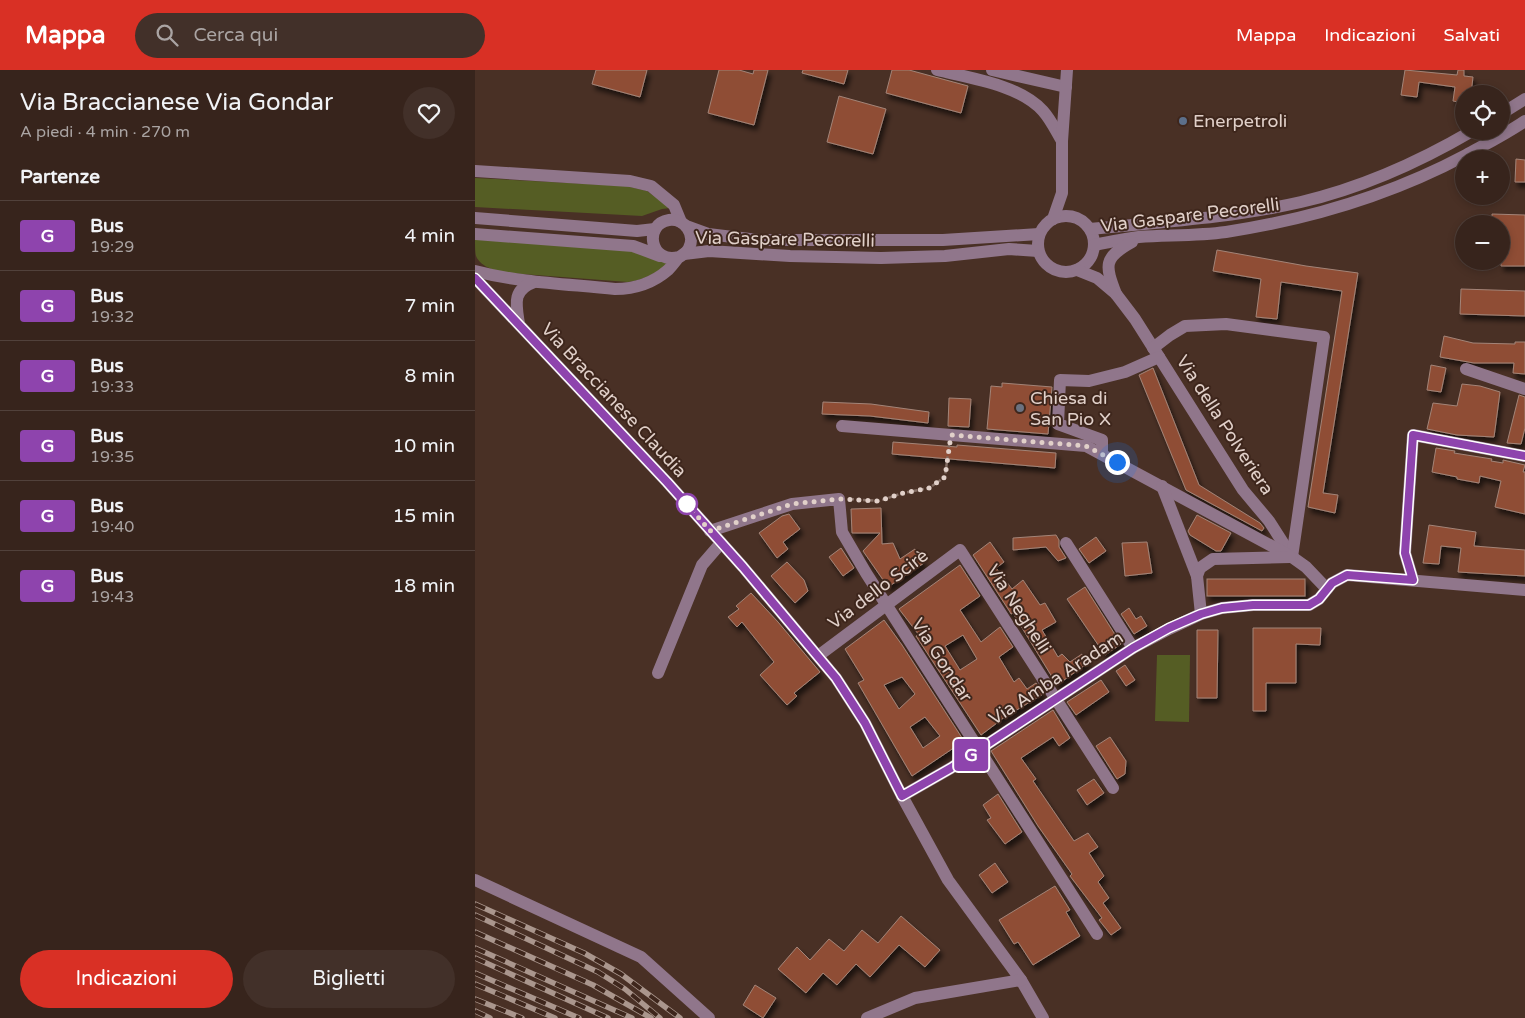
<!DOCTYPE html>
<html lang="it">
<meta charset="utf-8">
<style>
body{margin:0;font-family:"Varela Round",sans-serif;background:#423029;color:#f1f3f6;height:100vh;display:flex;flex-direction:column;font-size:19px;white-space:nowrap}
*{box-sizing:border-box;margin:0}
p{font-size:16px;color:#aaa4a3}
.icon{flex:none;width:28px;height:28px;fill:none;stroke:currentColor;stroke-width:2;stroke-linecap:round;stroke-linejoin:round}
.map{position:relative;flex:1;overflow:hidden}
.panel{display:flex;flex-direction:column;background:#37241c;width:475px}
.panel>*{flex:none}
.badge{padding:0 10px;border-radius:4px;font-size:18px;line-height:32px}
.controls{position:absolute;left:980px;top:15px;display:grid;gap:10px}
.controls a{display:grid;place-items:center;width:55px;height:55px;border-radius:50%;background:#37241c;box-shadow:0 2px 8px #0003,0 0 0 1px #51413b;font-size:25px}
.you{position:absolute;width:25px;height:25px;margin:-12px;border:4px solid #fff;border-radius:50%;background:#1a73e8;box-shadow:0 0 0 8px #1a73e833}
.map>.badge{position:absolute;translate:-50% -50%;box-shadow:0 0 0 2px #fff}
h2{padding:0 20px;font-size:19px;line-height:45px}
.round{display:grid;place-items:center;flex:none;width:52px;height:52px;border-radius:26px;background:#423029}
.head{display:flex;align-items:center;justify-content:space-between;height:85px;padding:0 20px}
h1{font-size:24px;font-weight:600;line-height:38px}
.action{display:flex;gap:10px;margin-top:auto;padding:10px 20px}
.action a{flex:1;height:58px;border-radius:30px;background:#d93025;color:#fff;font-size:20px;font-weight:600;line-height:58px;text-align:center}
.action a+a{background:#423029;color:#f1f3f6}
ul{padding:0;list-style:none}
li{display:flex;align-items:center;gap:15px;height:70px;padding:0 20px;border-top:1px solid #51413b}
li div{flex:1}
li b{display:block;font-size:19px}
li em{font-style:normal}
li .badge{min-width:55px;font-weight:700;text-align:center}
header{display:flex;align-items:center;gap:30px;box-sizing:border-box;height:70px;padding:0 25px;background:#d93025;color:#fff}
header strong{font-size:24px}
nav{display:flex;gap:28px;margin-inline-start:auto;font-size:18px}
.search{width:350px;height:45px;background:#423029;display:flex;align-items:center;gap:12px;box-sizing:border-box;padding:0 18px;border-radius:28px;color:#aaa4a3;font-size:19px}
main{display:flex;flex:1;min-height:0}
.map>svg:first-child{display:block}
.green{fill:#555d24}
.building{fill:#8f4e34;stroke:#a38478;fill-rule:evenodd;filter:url(#shadow)}
.lines{fill:none;stroke-linecap:round;stroke-linejoin:round}
.path{stroke:#846e64;stroke-width:2.5;stroke-dasharray:4 2.5;stroke-linecap:butt}
.minor{stroke:#90768b;stroke-width:12}
.rail-casing{stroke:#aa968d;stroke-width:5.5}
.rail{stroke:#3e261c;stroke-width:4;stroke-dasharray:11;stroke-linecap:butt}
.line-casing{stroke:#fff;stroke-width:11}
.line{stroke:#8e44ad;stroke-width:8}
.walk{stroke:#e1d0c9;stroke-width:5;stroke-dasharray:0 9}
.service-dot{fill:#5c6f8a;stroke:#3e261c;stroke-width:2}
.worship-dot{fill:#6b7280;stroke:#3e261c;stroke-width:2}
.stop-dot{fill:#fff;stroke:#8e44ad;stroke-width:2.5}
.labels{text-anchor:middle;stroke-width:4;stroke-linejoin:round;paint-order:stroke}
.poi-label{font-size:18px;fill:#e1d0c9;stroke:#3e261c;text-anchor:start}
.street-label{font-size:18px;fill:#e1d0c9;stroke:#3e261c}
</style>
<header>
<strong>Mappa</strong>
<div class="search"><svg class="icon" aria-label="search" viewBox="0 0 24 24"><circle cx="10" cy="10" r="6"/><path d="M15 15l6 6"/></svg>Cerca qui</div>
<nav><a>Mappa</a><a>Indicazioni</a><a>Salvati</a></nav>
</header>
<main>
<section class="panel">
<div class="head"><div><h1>Via Braccianese Via Gondar</h1><p>A piedi · 4 min · 270 m</p></div><a class="round"><svg class="icon" aria-label="heart" viewBox="0 0 24 24"><path d="M12 20l-8-8c-3-5 5-10 8-4 3-6 11-1 8 4z"/></svg></a></div>
<h2>Partenze</h2>
<ul>
<li><span class="badge" style="background:#8e44ad;color:#fff">G</span><div><b>Bus</b><p>19:29</p></div><em>4 min</em></li>
<li><span class="badge" style="background:#8e44ad;color:#fff">G</span><div><b>Bus</b><p>19:32</p></div><em>7 min</em></li>
<li><span class="badge" style="background:#8e44ad;color:#fff">G</span><div><b>Bus</b><p>19:33</p></div><em>8 min</em></li>
<li><span class="badge" style="background:#8e44ad;color:#fff">G</span><div><b>Bus</b><p>19:35</p></div><em>10 min</em></li>
<li><span class="badge" style="background:#8e44ad;color:#fff">G</span><div><b>Bus</b><p>19:40</p></div><em>15 min</em></li>
<li><span class="badge" style="background:#8e44ad;color:#fff">G</span><div><b>Bus</b><p>19:43</p></div><em>18 min</em></li>
</ul>
<div class="action"><a>Indicazioni</a><a>Biglietti</a></div>
</section>
<div class="map">
<svg width="1050" height="948" viewBox="0 0 1050 948">
<defs>
<filter id="shadow"><feDropShadow dx="3" dy="5" stdDeviation="2.5" flood-color="#0009"/></filter>
</defs>
<rect width="100%" height="100%" fill="#493025"/>
<!-- green -->
<g class="green">
<path d="M 0,108 L 151,116 L 172,121 L 195,138 L 187,139 L 167,146 L 0,137 Z"/>
<path d="M 0,169 L 158,180 L 195,193 C 181,202 170,210 153,212 L 34,203 C 22,201 6,198 1,186 C 0,182 0,174 0,169 Z"/>
<path d="M 682,585 L 715,585 L 714,652 L 680,651 Z"/>
</g>
<!-- building -->
<g class="building">
<path d="M 121,0 L 172,0 L 165,27 L 117,14 Z"/>
<path d="M 244,0 L 264,0 L 278,4 L 279,0 L 293,0 L 279,55 L 233,43 Z"/>
<path d="M 328,0 L 373,0 L 369,14 L 327,3 Z"/>
<path d="M 417,0 L 434,0 L 493,16 L 486,43 L 411,23 Z"/>
<path d="M 930,0 L 982,5 L 983,0 L 989,0 L 989,6 L 998,7 L 996,24 L 989,24 L 989,33 L 978,31 L 980,17 L 944,12 L 942,27 L 926,25 Z"/>
<path d="M 364,26 L 411,39 L 398,84 L 352,72 Z"/>
<path d="M 1041,89 L 1050,90 L 1050,112 L 1040,112 Z"/>
<path d="M 1017,144 L 1050,145 L 1050,196 L 1026,196 L 1026,154 L 1017,154 Z"/>
<path d="M 742,180 L 831,196 L 883,203 L 848,423 L 863,425 L 860,443 L 833,437 L 867,221 L 806,212 L 802,249 L 781,247 L 786,209 L 738,201 Z"/>
<path d="M 986,219 L 1050,221 L 1050,246 L 985,244 Z"/>
<path d="M 969,266 L 998,273 L 1040,274 L 1040,272 L 1050,272 L 1050,304 L 1038,303 L 1039,293 L 999,293 L 965,287 Z"/>
<path d="M 956,295 L 971,298 L 966,322 L 952,320 Z"/>
<path d="M 678,298 L 724,415 L 785,453 L 789,458 L 787,461 L 711,420 L 664,305 Z"/>
<path d="M 527,313 L 577,317 L 573,364 L 512,359 L 516,316 L 527,317 Z"/>
<path d="M 987,314 L 1005,316 L 1025,322 L 1019,367 L 982,365 L 952,359 L 958,333 L 982,336 Z"/>
<path d="M 1044,325 L 1050,327 L 1050,358 L 1046,374 L 1032,373 Z"/>
<path d="M 474,328 L 496,329 L 494,357 L 473,356 Z"/>
<path d="M 348,332 L 396,334 L 454,342 L 453,353 L 395,346 L 347,344 Z"/>
<path d="M 418,372 L 482,377 L 482,375 L 581,383 L 580,398 L 417,384 Z"/>
<path d="M 961,378 L 980,381 L 979,383 L 1017,389 L 1016,391 L 1028,393 L 1028,390 L 1050,395 L 1048,402 L 1050,402 L 1050,444 L 1020,437 L 1026,411 L 1005,406 L 1004,413 L 982,409 L 982,407 L 957,402 Z"/>
<path d="M 406,438 L 407,474 L 418,473 L 425,489 L 440,479 L 449,493 L 413,517 L 388,481 L 405,463 L 377,463 L 376,439 Z"/>
<path d="M 314,444 L 325,459 L 308,472 L 313,479 L 302,488 L 284,463 L 307,446 Z"/>
<path d="M 722,445 L 756,463 L 746,481 L 741,481 L 715,465 L 713,461 Z"/>
<path d="M 954,455 L 1001,462 L 999,476 L 1050,480 L 1050,506 L 983,502 L 986,478 L 966,476 L 964,494 L 948,493 Z"/>
<path d="M 581,465 L 584,470 L 584,477 L 591,488 L 583,491 L 571,477 L 538,480 L 538,468 Z"/>
<path d="M 621,467 L 631,481 L 614,493 L 604,479 Z"/>
<path d="M 515,472 L 529,492 L 521,498 L 537,519 L 548,510 L 565,535 L 570,533 L 581,552 L 567,560 L 583,587 L 587,584 L 595,592 L 607,584 L 613,593 L 582,615 L 538,543 L 536,544 L 535,542 L 498,485 Z"/>
<path d="M 672,472 L 677,503 L 650,506 L 647,473 Z"/>
<path d="M 366,478 L 379,498 L 368,506 L 354,487 Z"/>
<path d="M 312,492 L 329,510 L 333,521 L 320,533 L 296,506 Z"/>
<path d="M 485,495 L 505,526 L 485,540 L 506,572 L 525,557 L 538,577 L 524,587 L 539,612 L 544,608 L 552,619 L 561,613 L 568,624 L 522,652 L 522,653 L 506,665 L 441,566 L 444,565 L 424,539 ZM 488,565 L 502,589 L 485,600 L 470,576 Z"/>
<rect x="732" y="509" width="98" height="17"/>
<path d="M 610,517 L 646,574 L 630,585 L 592,529 Z"/>
<path d="M 276,523 L 303,552 L 345,602 L 319,623 L 322,626 L 312,635 L 285,605 L 299,592 L 267,552 L 262,557 L 253,547 L 264,539 L 261,536 Z"/>
<path d="M 654,538 L 661,549 L 666,546 L 672,556 L 659,564 L 646,544 Z"/>
<path d="M 409,550 L 427,575 L 489,671 L 437,706 L 383,613 L 389,610 L 370,579 ZM 427,607 L 440,624 L 424,639 L 409,615 ZM 450,647 L 465,666 L 448,678 L 435,657 Z"/>
<path d="M 778,558 L 846,558 L 845,575 L 821,574 L 821,613 L 791,613 L 791,641 L 778,641 Z"/>
<path d="M 722,560 L 743,560 L 742,628 L 722,628 Z"/>
<path d="M 650,595 L 660,610 L 651,616 L 641,601 Z"/>
<path d="M 626,610 L 634,622 L 601,645 L 592,632 Z"/>
<path d="M 578,640 L 595,668 L 584,676 L 578,667 L 546,688 L 561,709 L 558,711 L 599,771 L 613,763 L 623,777 L 614,783 L 629,806 L 623,812 L 634,828 L 628,833 L 646,858 L 636,865 L 624,850 L 627,848 L 595,806 L 597,804 L 563,756 L 516,681 Z"/>
<path d="M 635,667 L 651,691 L 650,704 L 642,709 L 621,676 Z"/>
<path d="M 619,709 L 629,723 L 612,735 L 602,720 Z"/>
<path d="M 523,724 L 547,762 L 530,774 L 512,750 L 516,748 L 508,735 Z"/>
<path d="M 520,793 L 533,812 L 517,823 L 504,805 Z"/>
<path d="M 580,816 L 595,840 L 591,842 L 605,866 L 558,895 L 543,872 L 539,874 L 524,850 Z"/>
<path d="M 426,846 L 465,880 L 450,897 L 424,875 L 395,907 L 381,894 L 362,915 L 348,903 L 331,923 L 303,899 L 322,877 L 335,890 L 354,869 L 369,881 L 387,860 L 403,873 Z"/>
<path d="M 280,915 L 301,928 L 288,948 L 268,935 Z"/>
</g>
<g class="lines">
<!-- path -->
<path class="path" d="M 375,429 L 404,431 L 428,423 L 454,418 L 470,407 L 474,375"/>
<!-- minor -->
<g class="minor">
<path d="M 462,0 C 495,8 545,15 568,41 C 576,50 581,61 587,71"/>
<path d="M 517,0 L 591,17"/>
<path d="M 1026,44 L 1050,29"/>
<path d="M 0,101 L 155,111 L 176,116 L 199,135 L 206,152"/>
<circle cx="591" cy="174" r="28"/>
<path d="M 0,148 L 162,161 L 180,159"/>
<path d="M 578,149 L 587,123 L 587,71 L 592,0"/>
<path d="M 211,156 L 233,164 L 283,170 L 468,170 L 564,164"/>
<path d="M 615,159 C 685,152 756,148 826,132 C 886,118 944,92 997,61"/>
<path d="M 0,164 L 158,176 L 185,186"/>
<path d="M 619,175 C 634,172 649,169 664,167 C 693,165 722,166 751,162 C 836,149 914,126 991,85 C 1011,74 1031,64 1050,51"/>
<path d="M 209,184 L 234,181 L 315,186 L 406,188 L 470,186 L 534,179 L 563,181"/>
<path d="M 602,200 L 622,208 L 641,224 L 660,249 L 768,420 L 794,451 L 817,487 L 831,497 L 852,519"/>
<path d="M 0,201 C 46,213 93,214 140,219 C 159,219 178,213 193,200 C 197,196 200,192 203,188 C 207,185 212,183 214,178 C 221,164 209,148 194,150 C 168,154 175,195 204,187"/>
<path d="M 0,208 L 192,412 L 268,497 L 361,608 L 390,653 L 427,726 L 473,810 L 546,910 L 568,948"/>
<path d="M 641,224 C 630,195 628,188 657,172"/>
<path d="M 44,254 C 41,234 37,220 59,212"/>
<path d="M 678,278 L 695,265 L 710,256 L 751,254 L 849,267 L 817,487"/>
<path d="M 991,299 L 1050,319"/>
<path d="M 367,356 L 611,376 L 817,487"/>
<path d="M 627,384 L 627,370 L 583,354 L 585,310 L 614,311 L 650,302 L 684,287"/>
<path d="M 687,416 L 722,506"/>
<path d="M 235,461 L 317,434 L 364,429 L 367,462 L 391,503 L 622,864"/>
<path d="M 591,473 L 658,578"/>
<path d="M 938,510 L 930,483 L 938,365 L 1050,386"/>
<path d="M 726,544 L 722,506 L 725,498 L 738,489 L 815,487"/>
<path d="M 343,586 L 485,480 L 638,718"/>
<path d="M 183,603 L 227,495 L 246,473"/>
<path d="M 427,726 L 476,698 L 658,578 L 694,559 L 726,544 L 747,538 L 778,535 L 834,535 L 844,529 L 857,513 L 872,505 L 1050,520"/>
<path d="M 0,810 L 166,887 L 234,948"/>
<path d="M 392,948 L 440,928 L 546,910"/>
</g>
<defs>
<g id="rail">
<path d="M 0,834 L 109,883 L 146,904 L 205,948"/>
<path d="M 0,845 L 123,902 L 150,919 L 185,948"/>
<path d="M 0,862 L 118,915 L 176,948"/>
<path d="M 0,878 L 157,948"/>
<path d="M 0,888 L 133,948"/>
<path d="M 0,903 L 104,948"/>
<path d="M 0,914 L 80,948"/>
<path d="M 0,929 L 47,948"/>
<path d="M 0,941 L 15,948"/>
</g>
</defs>
<!-- rail casing -->
<use href="#rail" class="rail-casing"/>
<!-- rail -->
<use href="#rail" class="rail"/>
</g>
<g class="lines">
<defs>
<path id="line" d="M 0,208 L 192,412 L 268,497 L 361,608 L 390,653 L 427,726 L 476,698 L 658,578 L 694,558 L 726,544 L 747,538 L 778,535 L 834,535 L 844,529 L 857,513 L 872,505 L 938,510 L 930,483 L 938,365 L 1050,386"/>
</defs>
<!-- line casing -->
<use href="#line" class="line-casing"/>
<!-- line -->
<use href="#line" class="line"/>
<!-- walk -->
<path class="walk" d="M 212,434 L 235,461 L 317,434 L 364,429 L 404,431 L 428,423 L 454,418 L 470,407 L 476,365 L 611,376 L 642,392"/>
</g>
<!-- markers -->
<circle class="service-dot" cx="708" cy="51" r="5"/>
<circle class="worship-dot" cx="545" cy="338" r="5"/>
<circle class="stop-dot" cx="212" cy="434" r="10"/>
<g class="labels">
<!-- poi labels -->
<g class="poi-label">
<text x="718" y="57">Enerpetroli</text>
<text x="555" y="334">Chiesa di<tspan x="555" dy="21">San Pio X</tspan></text>
</g>
<!-- street labels -->
<g class="street-label">
<text transform="translate(715 145) rotate(-7)" y="6">Via Gaspare Pecorelli</text>
<text transform="translate(310 169) rotate(1)" y="6">Via Gaspare Pecorelli</text>
<text transform="translate(139 330) rotate(47)" y="6">Via Braccianese Claudia</text>
<text transform="translate(750 355) rotate(57)" y="6">Via della Polveriera</text>
<text transform="translate(403 519) rotate(-37)" y="6">Via dello Scirè</text>
<text transform="translate(544 539) rotate(57)" y="6">Via Neghelli</text>
<text transform="translate(467 590) rotate(57)" y="6">Via Gondar</text>
<text transform="translate(581 608) rotate(-33)" y="6">Via Amba Aradam</text>
</g>
</g>
</svg>
<div class="controls">
<a><svg class="icon" aria-label="locate" viewBox="0 0 24 24"><circle cx="12" cy="12" r="6"/><path d="M12 2v4M12 18v4M2 12h4M18 12h4"/></svg></a>
<a>+</a>
<a>−</a>
</div>
<div class="you" style="left:642px;top:392px"></div>
<b class="badge" style="left:496px;top:685px;background:#8e44ad;color:#fff">G</b>
</div>
</main>
